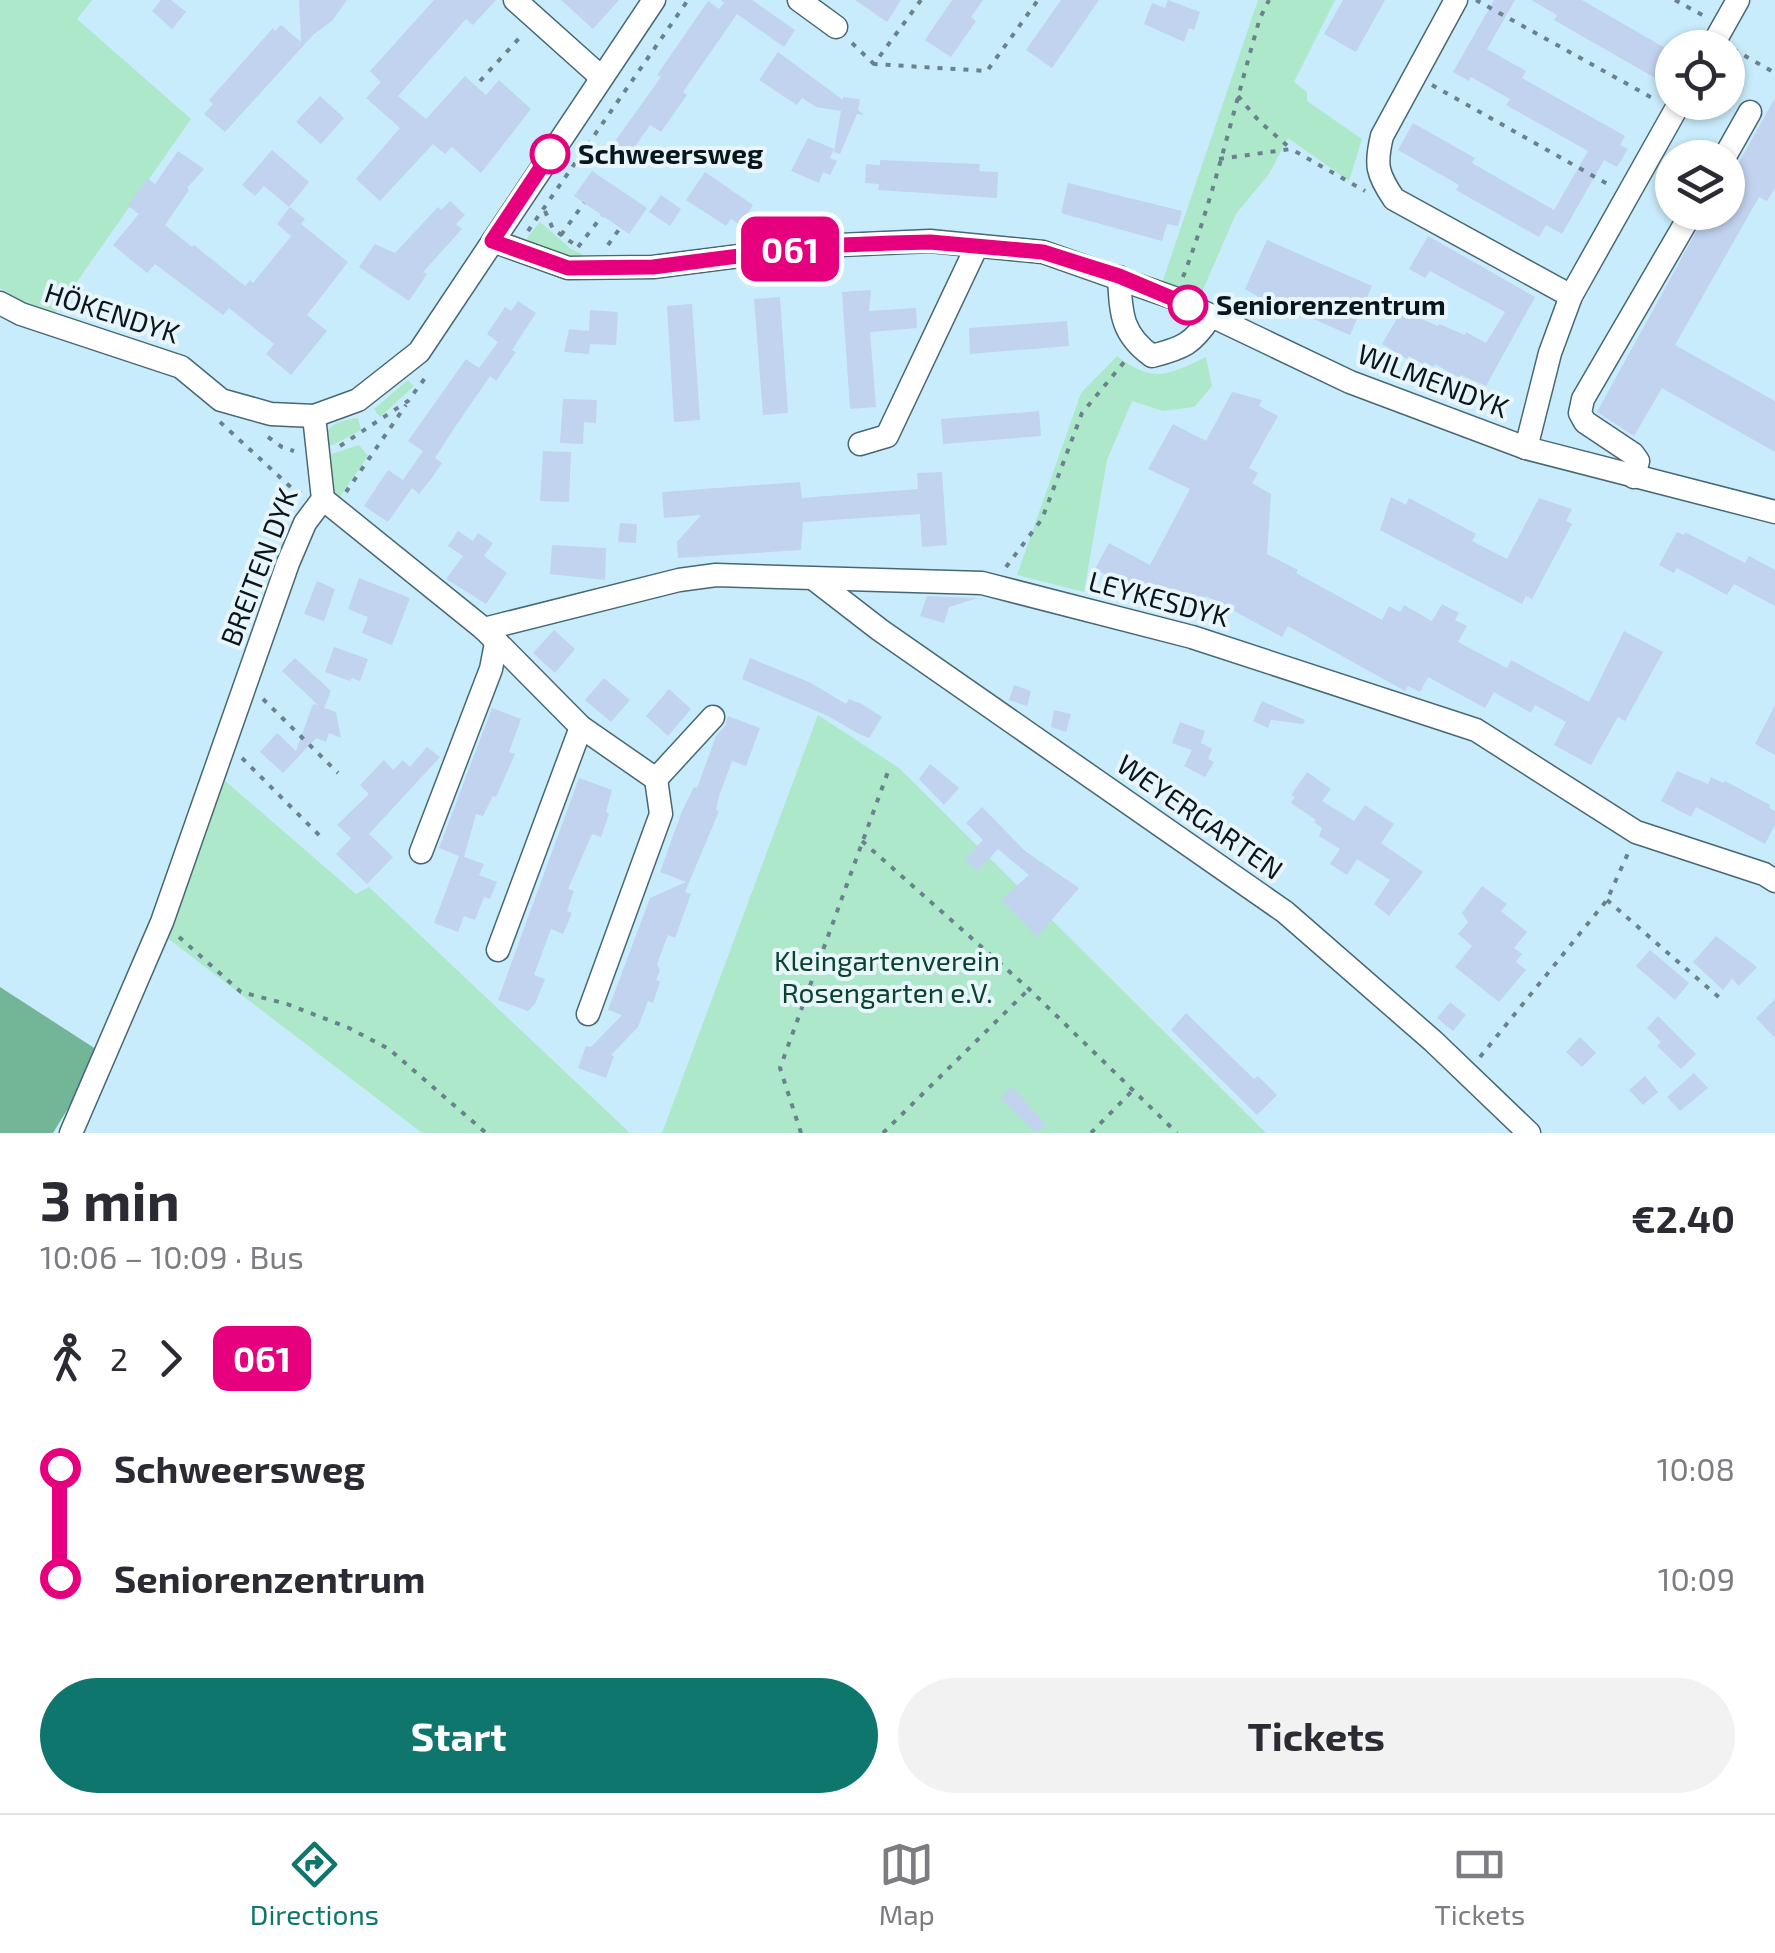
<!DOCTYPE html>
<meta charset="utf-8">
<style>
body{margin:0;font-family:"Exo 2",sans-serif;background:#f2f2f3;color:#2b2b33;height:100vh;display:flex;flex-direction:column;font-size:38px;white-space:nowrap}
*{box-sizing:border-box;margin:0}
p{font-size:32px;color:#7c7c81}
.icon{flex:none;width:55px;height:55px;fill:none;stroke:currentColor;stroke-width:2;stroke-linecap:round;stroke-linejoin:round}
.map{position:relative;height:1133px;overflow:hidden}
.side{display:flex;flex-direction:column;background:#fff;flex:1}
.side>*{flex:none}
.badge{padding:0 20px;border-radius:15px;font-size:35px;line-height:65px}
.tools{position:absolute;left:1655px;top:30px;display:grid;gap:20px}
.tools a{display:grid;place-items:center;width:90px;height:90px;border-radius:50%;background:#fff;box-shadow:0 2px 8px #0004;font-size:50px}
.map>.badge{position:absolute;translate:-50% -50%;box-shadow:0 0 0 5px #fff}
.legs{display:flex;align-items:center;gap:15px;height:110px;padding:0 40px;font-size:32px}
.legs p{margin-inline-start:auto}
.head{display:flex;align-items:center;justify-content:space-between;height:170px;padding:0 40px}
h1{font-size:55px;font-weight:700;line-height:75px}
.primary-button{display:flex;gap:20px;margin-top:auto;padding:20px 40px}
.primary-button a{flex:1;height:115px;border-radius:60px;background:#0f766e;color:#fff;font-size:40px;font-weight:700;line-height:115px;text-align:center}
.primary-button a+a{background:#f2f2f3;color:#2b2b33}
ul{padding:0 40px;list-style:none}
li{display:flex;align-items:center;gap:35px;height:110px;font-size:38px}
li i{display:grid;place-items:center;width:15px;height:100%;margin:0 12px;background:currentColor}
li i::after{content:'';width:25px;height:25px;margin:-12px;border:8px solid;border-radius:50%;background:#fff}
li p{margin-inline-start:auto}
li:first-child i{background:linear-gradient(#0000 50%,currentColor 0)}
li:last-child i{background:linear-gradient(currentColor 50%,#0000 0)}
.tabs{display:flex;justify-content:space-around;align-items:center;height:140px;border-top:2px solid #e1e1e2;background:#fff;font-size:28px;color:#7c7c81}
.tabs a{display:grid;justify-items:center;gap:5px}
.tabs .active{color:#0f766e}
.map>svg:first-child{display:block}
.green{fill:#aee8cb}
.forest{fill:#73b697}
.building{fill:#c1d3ee}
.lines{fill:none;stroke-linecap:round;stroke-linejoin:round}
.minor-casing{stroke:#476775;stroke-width:25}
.path{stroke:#6a828d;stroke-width:4;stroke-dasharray:5 8;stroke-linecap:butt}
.minor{stroke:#fff;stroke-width:22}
.line-1-casing{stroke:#fff;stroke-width:22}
.line-1{stroke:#e6007e;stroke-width:15}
.stop-1-dot{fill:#fff;stroke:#e6007e;stroke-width:5}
.labels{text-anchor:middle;stroke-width:8;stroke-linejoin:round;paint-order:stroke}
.stop-label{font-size:28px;font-weight:bold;fill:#0a161c;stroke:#e8f6fc;text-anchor:start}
.street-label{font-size:28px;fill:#0a161c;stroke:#e8f6fc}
.park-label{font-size:28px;fill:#09432e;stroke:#e8f6fc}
</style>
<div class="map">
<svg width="1775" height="1133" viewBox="0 0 1775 1133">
<rect width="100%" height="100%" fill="#c9ecfc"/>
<!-- green -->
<g class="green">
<path d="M 0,0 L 92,0 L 77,19 L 191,119 L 55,313 L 25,303 L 0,288 Z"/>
<path d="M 1258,0 L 1335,0 L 1294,82 L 1307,92 L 1307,101 L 1362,139 L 1349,181 L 1288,138 L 1269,174 L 1236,214 L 1198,301 L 1162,283 Z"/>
<path d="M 540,222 L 571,249 L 582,254 L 581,257 L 553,254 L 529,243 L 527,238 Z"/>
<path d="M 1117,356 C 1154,384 1168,375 1206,357 L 1212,386 L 1194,407 L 1163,411 L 1132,401 L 1107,460 L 1084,592 L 1017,575 L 1081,393 Z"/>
<path d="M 408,380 L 414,386 L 380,417 L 374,409 Z"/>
<path d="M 358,418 L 361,430 L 335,444 L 320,448 C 325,425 336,421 358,418 Z"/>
<path d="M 359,445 L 368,456 L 339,498 L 328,489 L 325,456 Z"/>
<path d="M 818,715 L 899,768 L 1266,1133 L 662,1133 Z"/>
<path d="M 223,779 L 356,894 L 369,887 L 630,1133 L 422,1133 L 166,937 Z"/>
</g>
<!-- forest -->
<path class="forest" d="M 0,987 L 102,1053 L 53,1133 L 0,1133 Z"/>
<!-- building -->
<g class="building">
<path d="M 161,0 L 171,0 L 186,12 L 172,29 L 152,11 Z"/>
<path d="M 299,0 L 347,0 L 332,21 L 313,35 L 225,132 L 204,114 L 213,104 L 209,100 L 273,28 L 275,31 L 281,25 L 301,42 Z"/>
<path d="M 434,0 L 496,0 L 473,25 L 466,19 L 398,96 L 426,119 L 465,76 L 486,95 L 499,80 L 531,109 L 481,173 L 452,147 L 445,154 L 433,144 L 380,201 L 356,179 L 400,128 L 366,98 L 381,82 L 370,71 Z"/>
<path d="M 561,0 L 619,0 L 593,29 Z"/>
<path d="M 721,0 L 752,0 L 795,30 L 784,47 L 737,14 L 683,92 L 687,95 L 661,132 L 650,125 L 629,155 L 613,144 L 661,77 L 657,75 L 708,1 L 719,9 L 724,3 Z"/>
<path d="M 855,0 L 901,0 L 887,22 Z"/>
<path d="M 952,0 L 983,0 L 971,17 L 976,21 L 951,57 L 925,40 Z"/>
<path d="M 1061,0 L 1099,0 L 1052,68 L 1026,50 Z"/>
<path d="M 1168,0 L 1200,12 L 1194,30 L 1189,28 L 1184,42 L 1144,24 L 1152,3 L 1165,8 Z"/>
<path d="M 1343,0 L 1385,0 L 1356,52 L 1324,34 Z"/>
<path d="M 1494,0 L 1515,0 L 1487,49 L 1526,71 L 1522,78 L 1625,136 L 1620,145 L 1628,149 L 1617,167 L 1604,160 L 1562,234 L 1546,225 L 1539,237 L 1456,190 L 1459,185 L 1398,150 L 1413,123 L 1475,158 L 1472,163 L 1554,210 L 1588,151 L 1506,105 L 1510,99 L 1471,77 L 1469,81 L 1453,72 Z"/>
<path d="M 1531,0 L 1582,0 L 1672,52 L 1657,79 L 1554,20 L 1557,15 Z"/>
<path d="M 778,52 L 843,100 L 843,97 L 860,99 L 858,110 L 864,115 L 857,114 L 840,154 L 834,152 L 841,111 L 816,107 L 802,98 L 797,105 L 759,80 Z"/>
<path d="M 320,96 L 344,118 L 321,144 L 296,122 Z"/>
<path d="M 1775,98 L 1775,188 L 1767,201 L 1759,197 L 1675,345 L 1775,401 L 1775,452 L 1662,388 L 1634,436 L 1597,412 L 1707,212 L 1728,212 L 1728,182 Z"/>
<path d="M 808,138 L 834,149 L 830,158 L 837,161 L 830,175 L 823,172 L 819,183 L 791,171 Z"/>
<path d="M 272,150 L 309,182 L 289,207 L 264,186 L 255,196 L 242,185 Z"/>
<path d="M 178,151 L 204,169 L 187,188 L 189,190 L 165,225 L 192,247 L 194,245 L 245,286 L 250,280 L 253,283 L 301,224 L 348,262 L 307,315 L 327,331 L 291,375 L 266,354 L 274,344 L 229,308 L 223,315 L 155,264 L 147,273 L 113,245 L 139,214 L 128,206 L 147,178 L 155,184 Z"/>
<path d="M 880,160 L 980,164 L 979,171 L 998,172 L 997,198 L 878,190 L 879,184 L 865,183 L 866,164 L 880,165 Z"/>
<path d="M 592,171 L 647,208 L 629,234 L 574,196 Z"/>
<path d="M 705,172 L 753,205 L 740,225 L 731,219 L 726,226 L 686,200 Z"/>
<path d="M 1068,183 L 1182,211 L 1178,226 L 1167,224 L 1162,241 L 1061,213 Z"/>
<path d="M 661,195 L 681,209 L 670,226 L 649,212 Z"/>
<path d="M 450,201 L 465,215 L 456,224 L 462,229 L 423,272 L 427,274 L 409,301 L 359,267 L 375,244 L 395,253 L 438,207 L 441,210 Z"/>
<path d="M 290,207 L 305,219 L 291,236 L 277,224 Z"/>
<path d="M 1428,236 L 1535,297 L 1486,386 L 1461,375 L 1459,378 L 1435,364 L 1434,367 L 1425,362 L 1423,364 L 1409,356 L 1407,359 L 1382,344 L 1402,310 L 1438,326 L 1439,324 L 1465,335 L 1466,332 L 1486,343 L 1505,312 L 1430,271 L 1425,278 L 1409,269 Z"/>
<path d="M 1267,240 L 1372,286 L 1350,335 L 1283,306 L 1281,312 L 1258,302 L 1260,298 L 1245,289 Z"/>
<path d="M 871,290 L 869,311 L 916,308 L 917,328 L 870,332 L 876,407 L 850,409 L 842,292 Z"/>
<path d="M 780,297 L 788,413 L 763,415 L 754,299 Z"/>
<path d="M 518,301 L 536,313 L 512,350 L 516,352 L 496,381 L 490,376 L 455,427 L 435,458 L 442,463 L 431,479 L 419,494 L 412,488 L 388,522 L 364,506 L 388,470 L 403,480 L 423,451 L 408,441 L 466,359 L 479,368 L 498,342 L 487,334 L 505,307 L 511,311 Z"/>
<path d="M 692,304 L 700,420 L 674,422 L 667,306 Z"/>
<path d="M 590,310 L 618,312 L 616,345 L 590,344 L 589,354 L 564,352 L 569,329 L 589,331 Z"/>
<path d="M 1067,321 L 1069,346 L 970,354 L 969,328 Z"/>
<path d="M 1232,392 L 1262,400 L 1259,406 L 1278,416 L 1249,468 L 1258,473 L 1252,483 L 1271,494 L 1267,554 L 1298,570 L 1296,573 L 1382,620 L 1389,606 L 1400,612 L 1404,605 L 1432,621 L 1442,604 L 1459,613 L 1455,620 L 1467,626 L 1458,642 L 1507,668 L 1511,660 L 1589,702 L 1624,631 L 1663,652 L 1625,721 L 1618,717 L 1591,765 L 1554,745 L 1566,722 L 1535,705 L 1531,713 L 1494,692 L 1485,708 L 1428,677 L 1420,692 L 1408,686 L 1405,691 L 1288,626 L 1282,637 L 1206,596 L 1192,621 L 1095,569 L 1109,543 L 1150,565 L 1190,489 L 1148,469 L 1173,424 L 1206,441 Z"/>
<path d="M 563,399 L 597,400 L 596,423 L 584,422 L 583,444 L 560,443 Z"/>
<path d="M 1039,411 L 1041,436 L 943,444 L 941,419 Z"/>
<path d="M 543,451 L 571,452 L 569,502 L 540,501 Z"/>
<path d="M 942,472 L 947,545 L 922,547 L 920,514 L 803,522 L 801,550 L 678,558 L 677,542 L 701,515 L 664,518 L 662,492 L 800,482 L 802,498 L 918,489 L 917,473 Z"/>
<path d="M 1391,497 L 1406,505 L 1409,498 L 1476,534 L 1472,541 L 1507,559 L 1539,498 L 1572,509 L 1566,521 L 1572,524 L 1532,599 L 1526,596 L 1522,604 L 1380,530 Z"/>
<path d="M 620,523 L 637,524 L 636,543 L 618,542 Z"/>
<path d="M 458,531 L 473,541 L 478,533 L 493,543 L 484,556 L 507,573 L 486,604 L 446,579 L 463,556 L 448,546 Z"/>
<path d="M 1677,532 L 1684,535 L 1685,532 L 1745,563 L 1749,556 L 1775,570 L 1775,606 L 1734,584 L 1727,595 L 1677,568 L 1674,573 L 1659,565 Z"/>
<path d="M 552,545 L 606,548 L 605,580 L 550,574 Z"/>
<path d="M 359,578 L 410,598 L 392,645 L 362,633 L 368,617 L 348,609 Z"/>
<path d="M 317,581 L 335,589 L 324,621 L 304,614 Z"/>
<path d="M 927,596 L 978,598 L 949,607 L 944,623 L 920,616 Z"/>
<path d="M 554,630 L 575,649 L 555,673 L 533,653 Z"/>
<path d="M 334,647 L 368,659 L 360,681 L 352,678 L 350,681 L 325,672 Z"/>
<path d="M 295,658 L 331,691 L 324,708 L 336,712 L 341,738 L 329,733 L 326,742 L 316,738 L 283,773 L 260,752 L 277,733 L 296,751 L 313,704 L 318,705 L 282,671 Z"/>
<path d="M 750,658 L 809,682 L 846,704 L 849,699 L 862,704 L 882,717 L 869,738 L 859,734 L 828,716 L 742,679 Z"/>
<path d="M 604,678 L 630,700 L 611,722 L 585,700 Z"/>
<path d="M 1014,685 L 1031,691 L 1027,706 L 1009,700 Z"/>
<path d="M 669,689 L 691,709 L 668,736 L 646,716 Z"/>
<path d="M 1262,701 L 1305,720 L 1303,724 L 1271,720 L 1268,728 L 1253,721 Z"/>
<path d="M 1775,705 L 1775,755 L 1755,744 Z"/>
<path d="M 492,708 L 521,719 L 509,752 L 515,754 L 496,797 L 493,796 L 483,816 L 476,814 L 464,857 L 484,864 L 479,875 L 497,882 L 490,899 L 484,897 L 475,920 L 464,916 L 458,932 L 434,923 L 459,856 L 439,848 Z"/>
<path d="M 1054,710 L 1071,714 L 1066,732 L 1051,727 Z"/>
<path d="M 728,716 L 760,728 L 746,766 L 732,761 L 719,796 L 716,810 L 719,811 L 685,892 L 691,894 L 675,938 L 668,935 L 657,964 L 660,970 L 656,980 L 660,982 L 653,1003 L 648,1001 L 638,1027 L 611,1055 L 614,1056 L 606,1078 L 578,1068 L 586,1046 L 591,1047 L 622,1015 L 608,1010 L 650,898 L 686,882 L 660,872 L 682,811 L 694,787 L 697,788 L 716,736 L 725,726 Z"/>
<path d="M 1180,722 L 1205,731 L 1201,743 L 1212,749 L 1208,759 L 1214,762 L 1205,777 L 1184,766 L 1192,750 L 1172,743 Z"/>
<path d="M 427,747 L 440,757 L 369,834 L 393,857 L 367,884 L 336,854 L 351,838 L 337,825 L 369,794 L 360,785 L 384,760 L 393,770 L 403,760 L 410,767 Z"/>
<path d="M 930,764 L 959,788 L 944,805 L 919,779 Z"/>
<path d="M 1677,771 L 1708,784 L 1711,777 L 1723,783 L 1725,781 L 1770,805 L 1769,808 L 1775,811 L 1775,825 L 1765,844 L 1696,807 L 1691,817 L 1661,801 Z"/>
<path d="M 1307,772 L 1331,789 L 1322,801 L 1354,821 L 1365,805 L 1394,824 L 1381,843 L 1423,872 L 1389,916 L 1374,904 L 1390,880 L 1357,859 L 1347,875 L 1330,864 L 1340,849 L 1319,836 L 1322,828 L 1314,822 L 1316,820 L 1291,803 L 1295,797 L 1291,795 Z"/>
<path d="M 579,778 L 612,790 L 606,812 L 609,814 L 601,837 L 592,834 L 568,889 L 574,891 L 567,911 L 572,913 L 563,934 L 551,929 L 534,975 L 545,979 L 535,1004 L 528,1011 L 498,1000 Z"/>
<path d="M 982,807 L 1025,851 L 1079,888 L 1037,937 L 1001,900 L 1029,875 L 998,849 L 978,871 L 964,860 L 983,840 L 966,823 Z"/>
<path d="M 1482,886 L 1507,904 L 1501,911 L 1527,932 L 1514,948 L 1522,954 L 1516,962 L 1526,970 L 1499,1002 L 1455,967 L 1472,946 L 1458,934 L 1468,922 L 1462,913 Z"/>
<path d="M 1716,936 L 1757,967 L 1739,986 L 1732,979 L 1723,990 L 1693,962 Z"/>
<path d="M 1650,950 L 1689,983 L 1675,1000 L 1636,966 Z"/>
<path d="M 1775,999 L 1775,1038 L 1756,1018 Z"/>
<path d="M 1450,1002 L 1466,1015 L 1453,1031 L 1437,1018 Z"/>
<path d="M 1186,1013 L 1254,1079 L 1258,1076 L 1277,1095 L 1257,1115 L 1171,1030 Z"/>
<path d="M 1658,1016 L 1696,1054 L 1681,1069 L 1657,1046 L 1661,1042 L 1647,1028 Z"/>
<path d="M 1580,1037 L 1596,1053 L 1582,1067 L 1566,1052 Z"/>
<path d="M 1694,1073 L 1708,1088 L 1680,1111 L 1667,1097 Z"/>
<path d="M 1645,1076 L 1658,1092 L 1643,1105 L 1629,1090 Z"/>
<path d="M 1012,1087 L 1046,1124 L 1036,1133 L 1000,1098 Z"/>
</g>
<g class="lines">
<defs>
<g id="minor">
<path d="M 515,0 L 601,77"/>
<path d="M 799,0 L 836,27"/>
<path d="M 1456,0 L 1382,136 C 1375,165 1377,174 1394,199 L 1571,296"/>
<path d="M 1711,48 L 1738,0"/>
<path d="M 1724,158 L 1750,112"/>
<path d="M 493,241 L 568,268 L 653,267 L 817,246 L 930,241 L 1043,252 L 1174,298 L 1350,382 L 1526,448 L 1775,512"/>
<path d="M 1119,277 C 1121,313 1121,334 1152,356 C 1183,348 1193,344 1210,317"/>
<path d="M 0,303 L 21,314 L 181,367 L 221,400 L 271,414 L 314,416 L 358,400 L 419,352 L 654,0"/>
<path d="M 860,444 L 887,436 L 977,246"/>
<path d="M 1526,448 L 1550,353 L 1571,296 L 1680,102"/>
<path d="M 1634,477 L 1638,461 L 1633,454 L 1585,422 L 1580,413 L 1583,399 L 1692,212"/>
<path d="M 323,499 L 484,629 L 581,727 L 656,779 L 661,814 L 588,1014"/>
<path d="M 814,579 L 880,630 L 1285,912 L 1433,1041 L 1529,1133"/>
<path d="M 484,629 L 679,580 L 716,575 L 982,583 L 1192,637 L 1476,730 L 1636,832 L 1764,874 L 1775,881"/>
<path d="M 656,779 L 713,717"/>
<path d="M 421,852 L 491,669 L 496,643"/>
<path d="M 498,950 L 581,727"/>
<path d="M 71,1133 L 162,922 L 288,563 L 305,523 L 323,499 L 314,416"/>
</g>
</defs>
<!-- minor casing -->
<use href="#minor" class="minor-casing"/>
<!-- path -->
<g class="path">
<path d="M 921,0 L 874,64 L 987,71 L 1038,0"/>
<path d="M 1476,0 L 1656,100"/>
<path d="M 1675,0 L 1706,17"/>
<path d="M 852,43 L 874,64"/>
<path d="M 1733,49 L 1775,73"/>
<path d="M 480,81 L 523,34"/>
<path d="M 1432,85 L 1611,186"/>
<path d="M 1238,96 L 1259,121 L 1291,149"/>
<path d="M 1219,159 L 1291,149 L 1365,191"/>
<path d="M 545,211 L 553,229 L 578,247"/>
<path d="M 528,231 L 688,0"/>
<path d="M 561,235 L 584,203"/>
<path d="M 608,245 L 620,228"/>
<path d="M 578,247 L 602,216"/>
<path d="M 1183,277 C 1215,194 1235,103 1260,18 L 1269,0"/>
<path d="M 220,422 L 295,491 L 303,494"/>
<path d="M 268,437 L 282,447 L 294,451"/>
<path d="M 340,446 L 408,401 L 428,374"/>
<path d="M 346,492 L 406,405"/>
<path d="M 1006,567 L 1042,519 L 1082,413 L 1125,361"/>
<path d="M 263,699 L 338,773"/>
<path d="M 242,758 L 320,836"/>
<path d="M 862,841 L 1029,989 L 1177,1133"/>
<path d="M 1607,900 L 1722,1000"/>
<path d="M 179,937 L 241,992 L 287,1004 L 349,1028 L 389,1049 L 486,1133"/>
<path d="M 1480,1057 L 1607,900 L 1629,851"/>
<path d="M 801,1133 L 780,1068 L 889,769"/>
<path d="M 883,1133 L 1029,989"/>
<path d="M 1091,1133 L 1133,1090"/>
</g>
<!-- minor -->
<use href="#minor" class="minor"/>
</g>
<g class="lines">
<defs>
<path id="line-1" d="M 550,154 L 492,241 L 568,268 L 653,267 L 817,246 L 892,243 L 930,242 L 1043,252 L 1119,276 L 1188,305"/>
</defs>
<!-- line-1 casing -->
<use href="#line-1" class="line-1-casing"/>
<!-- line-1 -->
<use href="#line-1" class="line-1"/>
</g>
<!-- markers -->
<g class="stop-1-dot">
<circle cx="550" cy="154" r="18"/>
<circle cx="1188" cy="305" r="18"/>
</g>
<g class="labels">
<!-- stop labels -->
<g class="stop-label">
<text x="578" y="164">Schweersweg</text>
<text x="1216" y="315">Seniorenzentrum</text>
</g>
<!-- street labels -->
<g class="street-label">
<text transform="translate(112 313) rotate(18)" y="10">HÖKENDYK</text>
<text transform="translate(1433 381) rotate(21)" y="10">WILMENDYK</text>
<text transform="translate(259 567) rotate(-69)" y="10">BREITEN DYK</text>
<text transform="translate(1159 599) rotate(15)" y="10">LEYKESDYK</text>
<text transform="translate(1200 817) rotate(35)" y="10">WEYERGARTEN</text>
</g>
<!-- park labels -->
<g class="park-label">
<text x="887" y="971">Kleingartenverein<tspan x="887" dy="32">Rosengarten e.V.</tspan></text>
</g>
</g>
</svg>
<div class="tools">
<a><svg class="icon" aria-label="locate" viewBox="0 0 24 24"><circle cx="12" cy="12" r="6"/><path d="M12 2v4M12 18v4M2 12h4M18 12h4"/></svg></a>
<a><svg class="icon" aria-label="layers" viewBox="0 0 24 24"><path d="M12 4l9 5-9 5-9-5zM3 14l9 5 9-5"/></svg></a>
</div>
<b class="badge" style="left:790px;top:249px;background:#e6007e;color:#fff">061</b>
</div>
<section class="side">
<div class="head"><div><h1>3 min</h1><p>10:06 – 10:09 · Bus</p></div><b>€2.40</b></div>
<div class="legs"><svg class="icon" aria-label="walk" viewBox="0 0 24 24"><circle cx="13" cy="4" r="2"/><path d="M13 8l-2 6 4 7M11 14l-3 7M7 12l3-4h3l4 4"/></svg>2<svg class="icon" aria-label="forward" viewBox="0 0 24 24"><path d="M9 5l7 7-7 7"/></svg><b class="badge" style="background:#e6007e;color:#fff">061</b></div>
<ul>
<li><i style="color:#e6007e"></i><b>Schweersweg</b><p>10:08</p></li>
<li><i style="color:#e6007e"></i><b>Seniorenzentrum</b><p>10:09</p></li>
</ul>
<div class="primary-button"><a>Start</a><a>Tickets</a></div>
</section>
<nav class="tabs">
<a class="active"><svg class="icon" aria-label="directions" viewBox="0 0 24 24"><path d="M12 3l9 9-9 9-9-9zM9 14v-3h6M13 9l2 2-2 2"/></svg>Directions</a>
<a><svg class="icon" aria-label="map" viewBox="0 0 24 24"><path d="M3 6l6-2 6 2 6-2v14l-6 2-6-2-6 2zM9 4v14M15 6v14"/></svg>Map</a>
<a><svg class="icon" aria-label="tickets" viewBox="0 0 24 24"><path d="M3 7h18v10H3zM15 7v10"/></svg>Tickets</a>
</nav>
